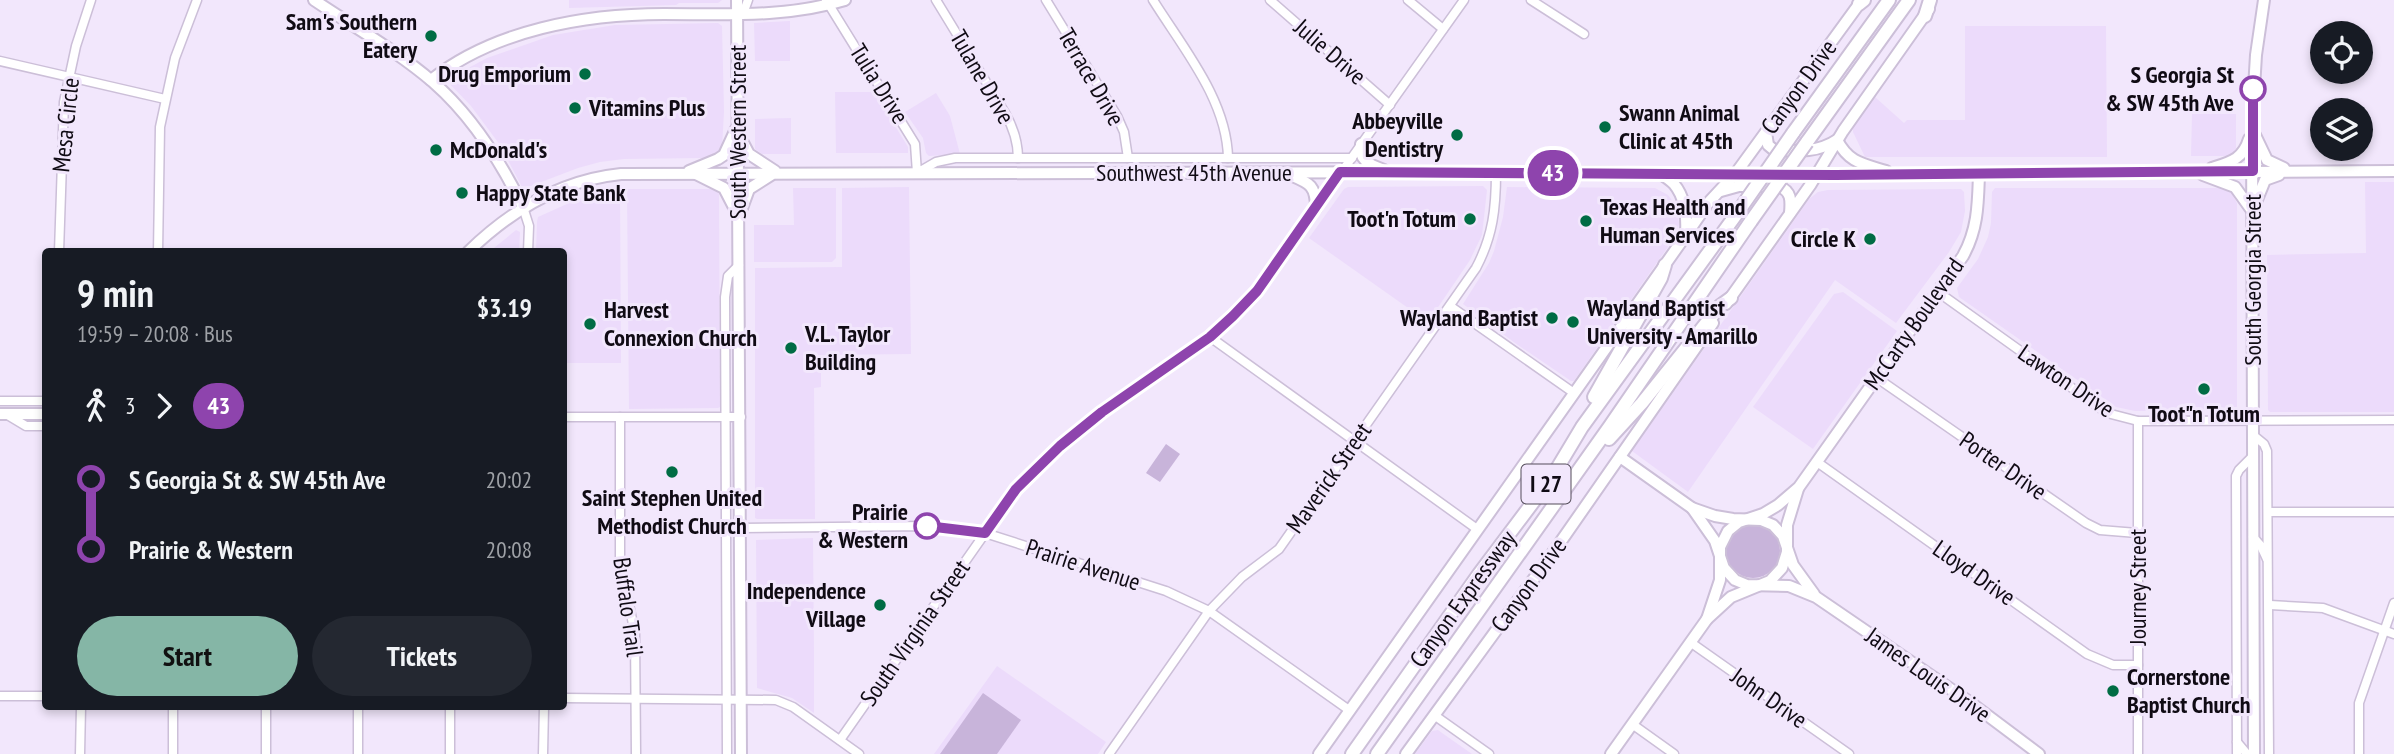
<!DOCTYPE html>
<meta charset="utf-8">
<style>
body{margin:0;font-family:"PT Sans Narrow",sans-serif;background:#242831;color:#f1f3f6;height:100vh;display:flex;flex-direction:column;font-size:26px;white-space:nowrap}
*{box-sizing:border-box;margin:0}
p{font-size:23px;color:#9ea1a6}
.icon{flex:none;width:38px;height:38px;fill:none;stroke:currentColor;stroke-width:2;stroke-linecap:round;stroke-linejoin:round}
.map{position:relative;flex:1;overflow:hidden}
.drawer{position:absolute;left:42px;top:248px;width:525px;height:462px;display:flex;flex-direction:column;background:#171b24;border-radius:7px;box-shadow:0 4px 10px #0003}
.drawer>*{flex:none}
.badge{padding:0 14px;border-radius:23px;font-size:24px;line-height:46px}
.buttons{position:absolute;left:2310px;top:21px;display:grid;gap:14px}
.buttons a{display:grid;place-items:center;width:63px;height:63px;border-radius:50%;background:#171b24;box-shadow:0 4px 10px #0003;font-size:35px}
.map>.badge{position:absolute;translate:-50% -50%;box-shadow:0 0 0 4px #fff}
.legs{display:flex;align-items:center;gap:10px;height:77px;padding:0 35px;font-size:23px}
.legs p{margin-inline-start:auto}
.summary{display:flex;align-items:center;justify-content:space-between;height:119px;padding:0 35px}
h1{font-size:38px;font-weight:600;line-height:52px}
.action{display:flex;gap:14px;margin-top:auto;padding:14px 35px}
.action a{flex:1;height:80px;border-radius:42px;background:#85b6a6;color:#111;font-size:28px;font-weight:600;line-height:80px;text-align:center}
.action a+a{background:#242831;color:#f1f3f6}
ul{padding:0 35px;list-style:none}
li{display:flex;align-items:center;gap:24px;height:70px;font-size:26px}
li i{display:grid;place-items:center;width:10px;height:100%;margin:0 9px;background:currentColor}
li i::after{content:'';width:18px;height:18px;margin:-9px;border:5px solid;border-radius:50%;background:#171b24}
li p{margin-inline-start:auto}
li:first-child i{background:linear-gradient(#0000 50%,currentColor 0)}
li:last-child i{background:linear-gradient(currentColor 50%,#0000 0)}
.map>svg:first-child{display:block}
.built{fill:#ecdbfb}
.green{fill:#c8b4da}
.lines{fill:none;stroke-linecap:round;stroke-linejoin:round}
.minor-casing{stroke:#ccbfd8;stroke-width:11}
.major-casing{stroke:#ccbfd8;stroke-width:14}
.highway-casing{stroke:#ccbfd8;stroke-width:16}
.minor{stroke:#fff;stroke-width:8}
.major{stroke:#fff;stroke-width:10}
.highway{stroke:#fff;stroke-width:12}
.highway-bridge-casing{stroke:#ccbfd8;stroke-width:16;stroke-linecap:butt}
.highway-bridge{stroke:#fff;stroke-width:12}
.line-1-casing{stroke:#fff;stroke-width:16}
.line-1{stroke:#8e44ad;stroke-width:10}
.poi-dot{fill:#006c44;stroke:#f2e7fc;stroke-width:2.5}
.stop-1-dot{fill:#fff;stroke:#8e44ad;stroke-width:3.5}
.labels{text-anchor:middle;stroke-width:6;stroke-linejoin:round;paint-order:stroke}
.shield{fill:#f2e7fc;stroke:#544d5a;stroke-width:2}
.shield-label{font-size:23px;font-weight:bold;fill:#100b14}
.poi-label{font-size:24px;font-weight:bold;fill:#100b14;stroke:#f2e7fc;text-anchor:start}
.street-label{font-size:24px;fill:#100b14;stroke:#f2e7fc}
.stop-label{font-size:24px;font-weight:bold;fill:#100b14;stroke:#f2e7fc;text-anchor:end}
</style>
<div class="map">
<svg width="2394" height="754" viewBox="0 0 2394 754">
<rect width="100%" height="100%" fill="#f2e7fc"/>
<!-- built -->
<g class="built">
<path d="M 569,0 L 722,0 L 718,3 L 679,3 L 676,5 L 569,8 Z"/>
<path d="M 790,21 L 790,61 L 755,61 L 754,23 Z"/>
<path d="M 718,23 L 722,26 L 724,111 L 722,148 L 714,156 L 703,158 L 624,159 L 600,162 L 578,168 L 523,189 L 500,145 L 471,106 L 446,80 L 487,58 L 553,35 L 615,25 Z"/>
<path d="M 1965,26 L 2106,26 L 2107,157 L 1865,157 L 1853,132 L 1853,126 L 1875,97 L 1904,123 L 1907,120 L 1965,120 Z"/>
<path d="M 835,92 L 874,92 L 908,147 L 908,153 L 836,153 Z"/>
<path d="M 936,93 L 950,116 L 960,154 L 929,156 L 926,153 L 923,138 L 905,112 Z"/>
<path d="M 2192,114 L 2236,114 L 2236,149 L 2230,156 L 2191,156 Z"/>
<path d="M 791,118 L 791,154 L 762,154 L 755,149 L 755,119 Z"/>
<path d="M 2365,182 L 2394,182 L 2394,412 L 2270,412 L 2268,410 L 2267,255 L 2366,253 Z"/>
<path d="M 1483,186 L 1487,190 L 1482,235 L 1470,260 L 1428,322 L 1309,238 L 1344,189 L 1348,187 Z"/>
<path d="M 909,187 L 911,354 L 821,355 L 821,387 L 814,388 L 815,519 L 757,519 L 755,518 L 755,268 L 842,267 L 842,188 Z"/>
<path d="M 1507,187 L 1655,188 L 1668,195 L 1677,207 L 1679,224 L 1677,232 L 1668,247 L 1574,381 L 1571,381 L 1515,343 L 1463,304 L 1489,263 L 1494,251 L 1503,217 Z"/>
<path d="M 793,188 L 836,188 L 836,258 L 832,262 L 754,262 L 754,225 L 794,225 Z"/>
<path d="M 1995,188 L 2222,188 L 2231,192 L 2237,203 L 2237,410 L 2135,411 L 2116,407 L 1959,297 L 1957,288 L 1978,259 L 1988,237 L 1991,223 L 1992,192 Z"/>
<path d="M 627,189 L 715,189 L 719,194 L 720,407 L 718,408 L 629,409 Z"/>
<path d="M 1961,189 L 1964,192 L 1965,211 L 1961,232 L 1949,252 L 1896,323 L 1835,280 L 1688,492 L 1632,451 L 1809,199 L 1818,192 L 1828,190 Z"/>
<path d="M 620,190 L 621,363 L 564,363 L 564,252 L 536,252 L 537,222 L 538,217 L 578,199 Z"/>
<path d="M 516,230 L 520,232 L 519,252 L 489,252 Z"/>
<path d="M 1843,292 L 1897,331 L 1813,449 L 1753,407 L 1834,294 Z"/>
<path d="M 813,538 L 814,653 L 814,713 L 792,698 L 757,688 L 756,540 Z"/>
<path d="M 997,666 L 1106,742 L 1098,754 L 934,754 Z"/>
<path d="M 1438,730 L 1442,733 L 1472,754 L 1415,754 L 1432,731 Z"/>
</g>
<!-- green -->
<g class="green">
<path d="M 1166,444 L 1180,454 L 1160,482 L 1146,473 Z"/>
<circle cx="1753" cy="551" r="27"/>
<path d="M 983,693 L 1021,720 L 997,754 L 940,754 Z"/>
</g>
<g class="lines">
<defs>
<g id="minor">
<path d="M 826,0 L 915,144 L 917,173 L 936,162 L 955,158 L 1352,158"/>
<path d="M 936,0 L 1005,113 C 1013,127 1018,142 1018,158"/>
<path d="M 1046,0 L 1117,116 L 1124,132 L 1128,158"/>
<path d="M 1153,0 C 1183,48 1227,100 1228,158"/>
<path d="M 1270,0 L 1390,105"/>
<path d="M 1408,0 L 1443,29"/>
<path d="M 1531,0 L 1584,34"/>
<path d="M 743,14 L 748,0"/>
<path d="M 0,61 L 165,99"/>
<path d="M 523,207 L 529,226 L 528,252"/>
<path d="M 59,252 L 64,102 L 76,46 L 91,0"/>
<path d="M 158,252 L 160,127 L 175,58 L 197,0"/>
<path d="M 1938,292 L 2107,413 L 2138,421 L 2394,420"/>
<path d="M 1450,306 L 1574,393"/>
<path d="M 1210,337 L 1477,529"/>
<path d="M 1877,378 L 2086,523 L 2100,530 L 2137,533"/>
<path d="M 0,401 L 46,401"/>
<path d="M 6,414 L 26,426 L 46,426"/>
<path d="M 564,417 L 741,417"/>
<path d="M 620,417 L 620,560 L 635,634 L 636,754"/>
<path d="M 2253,435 L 2264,444 L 2267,451 L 2269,754"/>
<path d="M 1817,462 L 2087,654 L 2113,665 L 2138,665"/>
<path d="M 2268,512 L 2394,512"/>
<path d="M 741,528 L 927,526 L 985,533 L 1166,591 L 1209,611 L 1349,710"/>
<path d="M 2253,537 L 2261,546 L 2267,559"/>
<path d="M 2270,605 L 2323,608 L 2394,634"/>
<path d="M 1690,642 L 1849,754"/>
<path d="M 0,696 L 46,696"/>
<path d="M 564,698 L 776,700 L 793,707 L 859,754"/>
<path d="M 1434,715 L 1489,754"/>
<path d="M 1632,724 L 1674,754"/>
<path d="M 840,740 L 1016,489 L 1060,446 L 1103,412 L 1210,337 L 1257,291 L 1464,0"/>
<path d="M 2237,742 L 2247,754"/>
<path d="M 80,754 L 81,707"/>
<path d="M 173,754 L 173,707"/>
<path d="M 266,754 L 266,707"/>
<path d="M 358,754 L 358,707"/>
<path d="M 450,754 L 450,707"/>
<path d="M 543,754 L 544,707"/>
<path d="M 727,754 L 725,297 L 728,276 L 739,265"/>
<path d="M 1109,754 L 1209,611 L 1242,577 L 1279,549 L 1476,268 C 1493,236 1496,208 1496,172"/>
<path d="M 2138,754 L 2138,421"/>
<path d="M 2237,754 L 2236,476 L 2239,470 L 2252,457"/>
<path d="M 2359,754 L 2359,703 L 2394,603"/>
</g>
<g id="major">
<path d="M 314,0 C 354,27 397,51 433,82 C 472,116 501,162 523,207"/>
<path d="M 737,0 L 741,754"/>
<path d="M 431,80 C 494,30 585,14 664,14 C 725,14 786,18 845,0"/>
<path d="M 1766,132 L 1768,145 L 1774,150 C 1796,151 1818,153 1837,140 C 1849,163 1863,164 1886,171"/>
<path d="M 2255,135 L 2267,160 L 2284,168"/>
<path d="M 740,137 L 749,154 L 775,171"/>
<path d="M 1361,144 C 1358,161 1371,165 1384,170"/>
<path d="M 2212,168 C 2231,162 2243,159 2249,139"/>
<path d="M 689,171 L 718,159 L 724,155 L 736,129"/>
<path d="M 1659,173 C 1664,176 1670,180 1674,184 C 1685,197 1687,218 1686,234"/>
<path d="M 696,174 L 724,188 L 739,217"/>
<path d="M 1290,175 C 1309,183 1316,185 1316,208"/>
<path d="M 2203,175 L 2235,187 L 2253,212"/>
<path d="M 1721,191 L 1739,186 L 1778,186 C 1792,191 1791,201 1790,213"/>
<path d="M 2256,202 L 2265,180 L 2279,175"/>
<path d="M 742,208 L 749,189 L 771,175"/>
<path d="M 468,252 C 510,211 562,180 621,174 L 1527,172 L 1836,175 L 2394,171"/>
<path d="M 1726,304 L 1811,184 L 1843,131 L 1929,9"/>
<path d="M 0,414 L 46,414"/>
<path d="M 1620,457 L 1692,508 L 1715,516 L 1733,519 L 1761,520 L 1773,525 L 1783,536 L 1793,565 L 1814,594"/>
<path d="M 1692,508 L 1715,541 L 1724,568 L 1735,580 L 1747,585 L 1789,586 L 1816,597 L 1971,703 L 2039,754"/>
<path d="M 1707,619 L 1720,580 L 1720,547 L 1728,531 L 1739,522 L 1763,514 L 1778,505 L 1799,487 L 1963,256 C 1978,229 1978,204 1979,174"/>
<path d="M 1319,754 L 1686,235 L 1709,202 L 1736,173 L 1862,0"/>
<path d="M 1406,754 L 1557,547 L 1713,323"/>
<path d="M 1611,754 L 1707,619 L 1731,597 L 1770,581 L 1782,568 L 1787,552 L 1787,525 L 1798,489"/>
<path d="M 2254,754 L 2252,122 L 2256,55 L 2264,0"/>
</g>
<g id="highway">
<path d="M 1859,4 L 1864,0"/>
<path d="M 1925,16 L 1930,0"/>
<path d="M 1793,133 L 1889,0"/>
<path d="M 1807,142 L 1909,0"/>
<path d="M 1594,397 L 1661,278 L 1665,265"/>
<path d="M 1609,439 L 1642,403 L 1720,306 L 1731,298"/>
<path d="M 1352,754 L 1479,574 L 1552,477 L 1582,427 L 1738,212"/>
<path d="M 1377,754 L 1610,426 L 1751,221"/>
</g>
</defs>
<!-- minor casing -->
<use href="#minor" class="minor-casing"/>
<!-- major casing -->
<use href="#major" class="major-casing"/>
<!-- highway casing -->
<use href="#highway" class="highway-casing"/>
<!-- minor -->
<use href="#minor" class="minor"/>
<!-- major -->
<use href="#major" class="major"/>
<!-- highway -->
<use href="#highway" class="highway"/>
<defs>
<g id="highway-bridge">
<path d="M 1738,212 L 1793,133"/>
<path d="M 1751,221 L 1807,142"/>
</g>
</defs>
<!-- highway-bridge casing -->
<use href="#highway-bridge" class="highway-bridge-casing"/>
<!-- highway-bridge -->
<use href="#highway-bridge" class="highway-bridge"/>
</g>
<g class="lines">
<defs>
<path id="line-1" d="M 927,526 L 985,533 L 1016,489 L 1060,446 L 1102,412 L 1210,337 L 1233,316 L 1257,291 L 1340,172 L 1836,175 L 2253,171 L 2253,89"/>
</defs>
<!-- line-1 casing -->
<use href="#line-1" class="line-1-casing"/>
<!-- line-1 -->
<use href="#line-1" class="line-1"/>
</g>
<!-- markers -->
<g class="poi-dot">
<circle cx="431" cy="36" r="7"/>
<circle cx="585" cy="74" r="7"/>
<circle cx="575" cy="108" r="7"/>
<circle cx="1605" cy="127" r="7"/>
<circle cx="1457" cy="135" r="7"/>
<circle cx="436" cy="150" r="7"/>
<circle cx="462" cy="193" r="7"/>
<circle cx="1470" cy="219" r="7"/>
<circle cx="1586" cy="221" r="7"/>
<circle cx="1870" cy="239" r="7"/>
<circle cx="1552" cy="318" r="7"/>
<circle cx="1573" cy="322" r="7"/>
<circle cx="590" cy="324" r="7"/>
<circle cx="791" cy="348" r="7"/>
<circle cx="2204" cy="389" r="7"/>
<circle cx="672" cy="472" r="7"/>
<circle cx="880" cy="605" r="7"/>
<circle cx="2113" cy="691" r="7"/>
</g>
<g class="stop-1-dot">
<circle cx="2253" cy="89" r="12"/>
<circle cx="927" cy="526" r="12"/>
</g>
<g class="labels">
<!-- shield labels -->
<rect class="shield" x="1521.5" y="464.5" width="49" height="39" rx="5"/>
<g class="shield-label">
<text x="1546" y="492">I 27</text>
</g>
<!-- poi labels -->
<g class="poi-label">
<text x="417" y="30" text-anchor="end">Sam's Southern<tspan x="417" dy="28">Eatery</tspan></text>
<text x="571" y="82" text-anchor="end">Drug Emporium</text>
<text x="589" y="116">Vitamins Plus</text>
<text x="1619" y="121">Swann Animal<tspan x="1619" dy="28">Clinic at 45th</tspan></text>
<text x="1443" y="129" text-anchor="end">Abbeyville<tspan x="1443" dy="28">Dentistry</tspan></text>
<text x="450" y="158">McDonald's</text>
<text x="476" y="201">Happy State Bank</text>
<text x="1600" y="215">Texas Health and<tspan x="1600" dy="28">Human Services</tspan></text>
<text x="1456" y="227" text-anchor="end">Toot'n Totum</text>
<text x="1856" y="247" text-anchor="end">Circle K</text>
<text x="1587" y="316">Wayland Baptist<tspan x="1587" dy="28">University - Amarillo</tspan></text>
<text x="604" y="318">Harvest<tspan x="604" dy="28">Connexion Church</tspan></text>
<text x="1538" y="326" text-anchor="end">Wayland Baptist</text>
<text x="805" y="342">V.L. Taylor<tspan x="805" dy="28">Building</tspan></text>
<text x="2204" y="422" text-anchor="middle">Toot"n Totum</text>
<text x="672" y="506" text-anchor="middle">Saint Stephen United<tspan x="672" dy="28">Methodist Church</tspan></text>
<text x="866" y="599" text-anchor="end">Independence<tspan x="866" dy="28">Village</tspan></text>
<text x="2127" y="685">Cornerstone<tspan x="2127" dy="28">Baptist Church</tspan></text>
</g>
<!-- street labels -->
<g class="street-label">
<text transform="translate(1330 52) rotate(41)" y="8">Julie Drive</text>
<text transform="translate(982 77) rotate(60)" y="8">Tulane Drive</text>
<text transform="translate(1091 77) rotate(60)" y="8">Terrace Drive</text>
<text transform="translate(879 84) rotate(58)" y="8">Tulia Drive</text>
<text transform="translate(1799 87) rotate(-54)" y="8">Canyon Drive</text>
<text transform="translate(66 125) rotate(-84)" y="8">Mesa Circle</text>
<text transform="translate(738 132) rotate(-90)" y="8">South Western Street</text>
<text x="1194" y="181">Southwest 45th Avenue</text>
<text transform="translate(2253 280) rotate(-90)" y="8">South Georgia Street</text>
<text transform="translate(1914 324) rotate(-55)" y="8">McCarty Boulevard</text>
<text transform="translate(2066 381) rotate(34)" y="8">Lawton Drive</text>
<text transform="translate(2003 466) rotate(35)" y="8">Porter Drive</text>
<text transform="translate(1329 478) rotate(-55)" y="8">Maverick Street</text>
<text transform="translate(1083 565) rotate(18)" y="8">Prairie Avenue</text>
<text transform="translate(1974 573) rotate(35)" y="8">Lloyd Drive</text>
<text transform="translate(1529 585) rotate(-54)" y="8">Canyon Drive</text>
<text transform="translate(2138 587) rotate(-90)" y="8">Journey Street</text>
<text transform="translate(1463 599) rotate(-54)" y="8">Canyon Expressway</text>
<text transform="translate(628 607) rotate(82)" y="8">Buffalo Trail</text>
<text transform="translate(915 633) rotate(-55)" y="8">South Virginia Street</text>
<text transform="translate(1928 675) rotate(35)" y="8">James Louis Drive</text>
<text transform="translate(1769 698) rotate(35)" y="8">John Drive</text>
</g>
<!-- stop labels -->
<g class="stop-label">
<text x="2234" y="83">S Georgia St<tspan x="2234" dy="28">&amp; SW 45th Ave</tspan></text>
<text x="908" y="520">Prairie<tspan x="908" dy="28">&amp; Western</tspan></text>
</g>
</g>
</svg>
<div class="buttons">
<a><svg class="icon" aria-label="locate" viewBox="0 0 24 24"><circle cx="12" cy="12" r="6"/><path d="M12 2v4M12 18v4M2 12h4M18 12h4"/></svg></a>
<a><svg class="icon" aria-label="layers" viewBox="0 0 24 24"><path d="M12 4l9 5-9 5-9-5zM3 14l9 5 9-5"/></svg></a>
</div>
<b class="badge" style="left:1553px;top:173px;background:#8e44ad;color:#fff">43</b>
<section class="drawer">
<div class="summary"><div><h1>9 min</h1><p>19:59 – 20:08 · Bus</p></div><b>$3.19</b></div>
<div class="legs"><svg class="icon" aria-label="walk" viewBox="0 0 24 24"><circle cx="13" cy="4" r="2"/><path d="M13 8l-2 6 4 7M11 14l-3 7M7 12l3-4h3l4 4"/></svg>3<svg class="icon" aria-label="forward" viewBox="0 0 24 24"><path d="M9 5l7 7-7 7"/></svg><b class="badge" style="background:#8e44ad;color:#fff">43</b></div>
<ul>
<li><i style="color:#8e44ad"></i><b>S Georgia St &amp; SW 45th Ave</b><p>20:02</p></li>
<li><i style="color:#8e44ad"></i><b>Prairie &amp; Western</b><p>20:08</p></li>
</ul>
<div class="action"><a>Start</a><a>Tickets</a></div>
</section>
</div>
